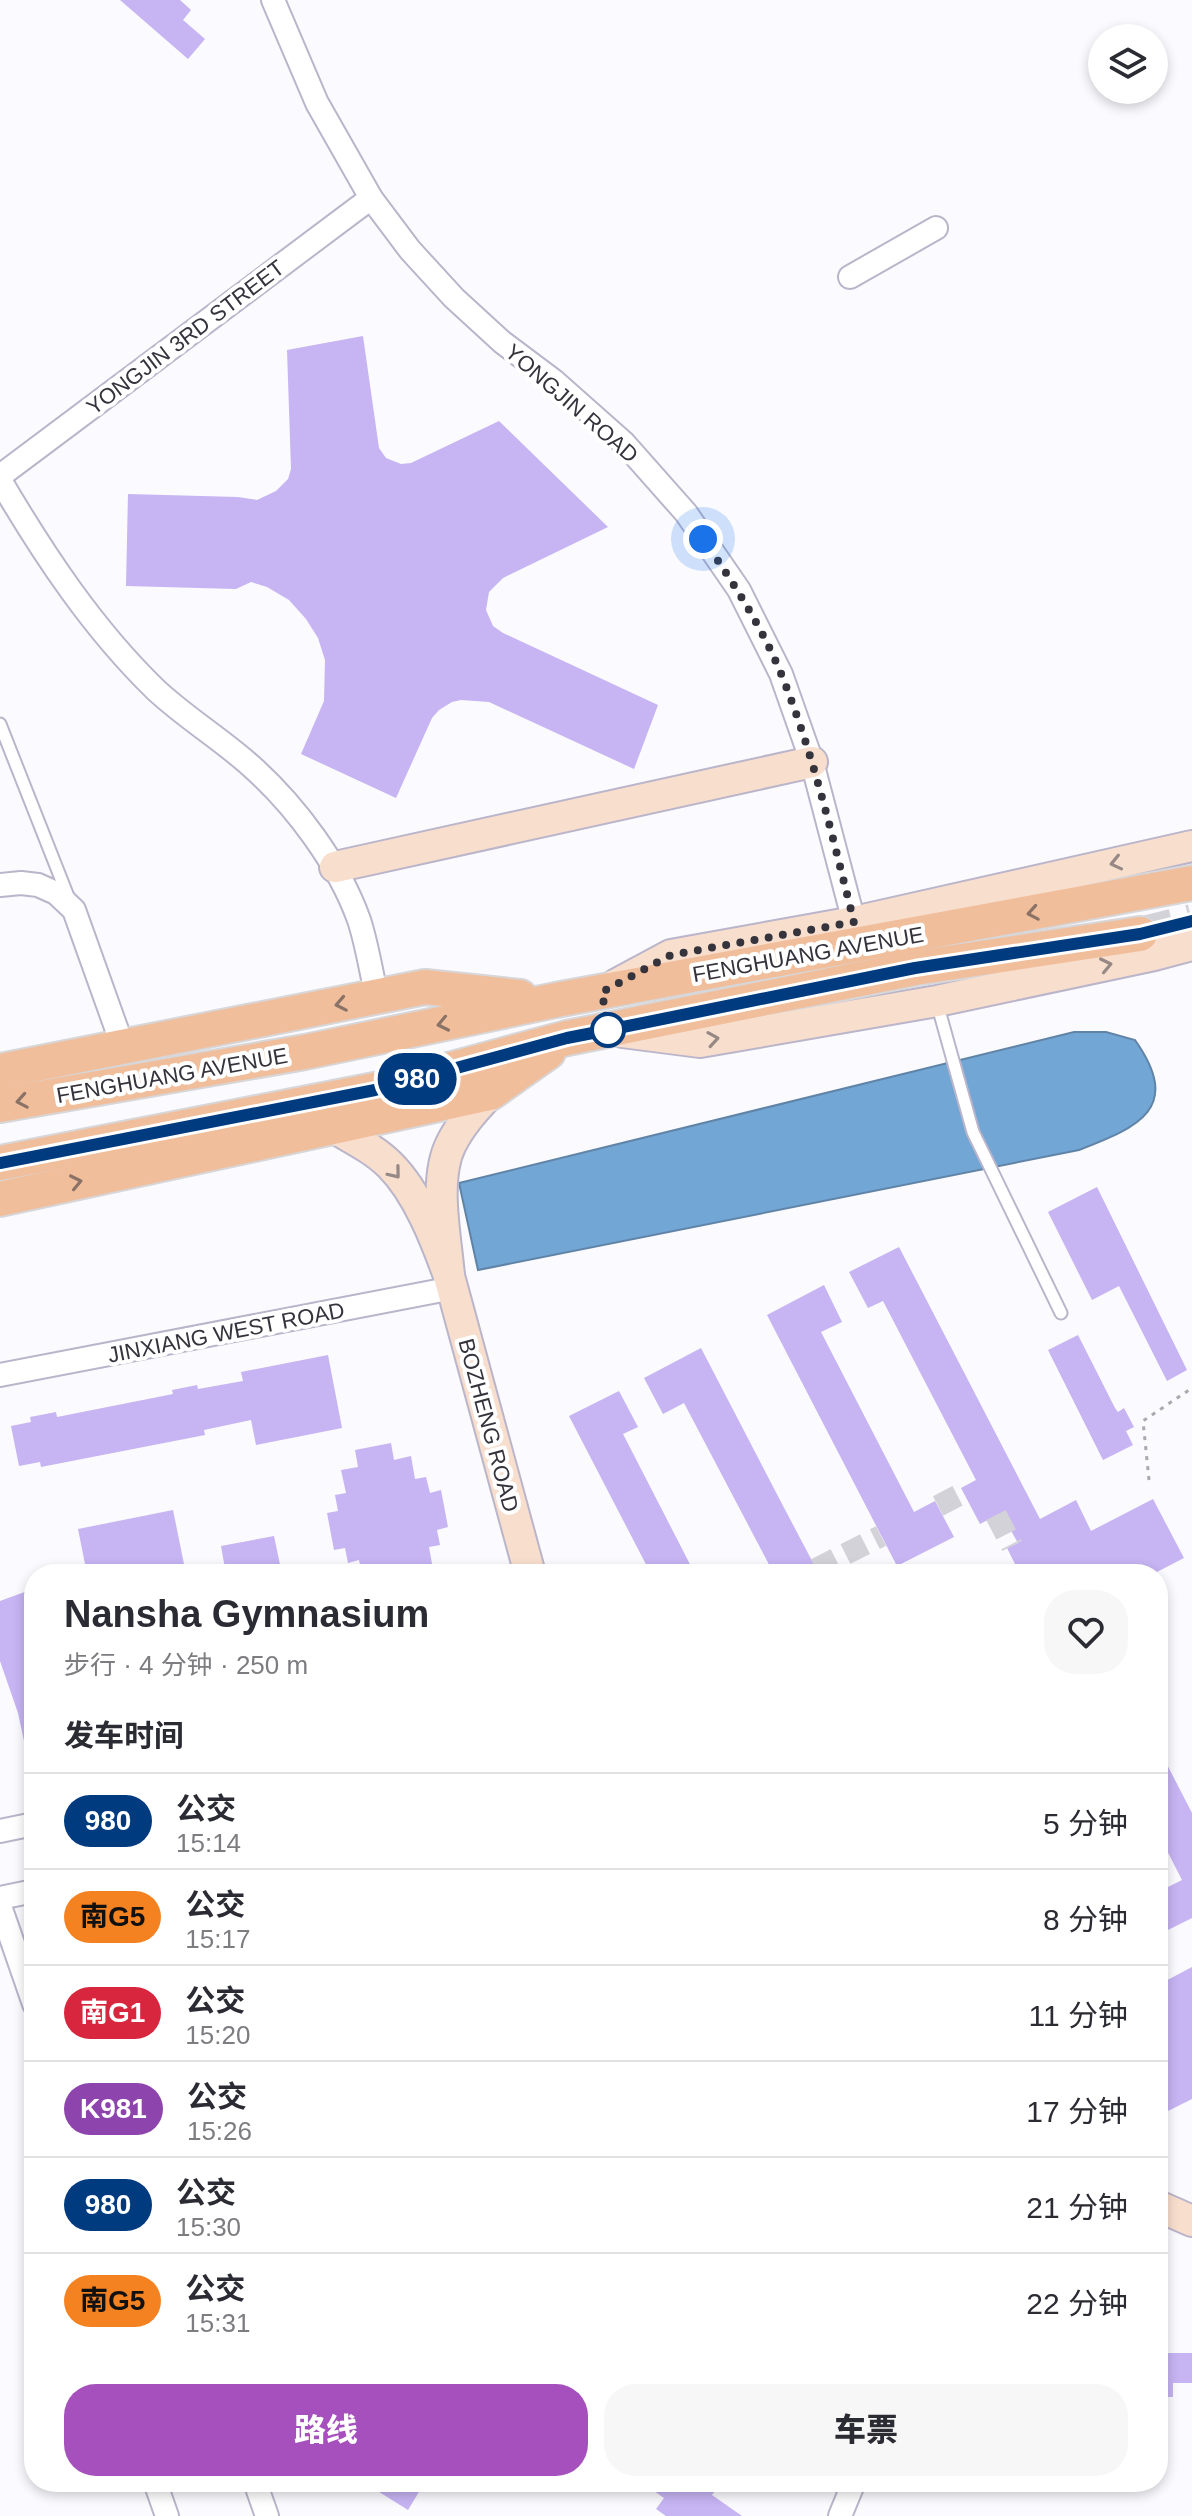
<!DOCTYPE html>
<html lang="zh">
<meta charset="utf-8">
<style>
body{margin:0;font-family:Arial,"Noto Sans SC",sans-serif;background:#f7f7f7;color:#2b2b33;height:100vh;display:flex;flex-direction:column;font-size:30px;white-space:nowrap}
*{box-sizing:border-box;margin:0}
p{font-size:26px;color:#7c7c81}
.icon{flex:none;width:44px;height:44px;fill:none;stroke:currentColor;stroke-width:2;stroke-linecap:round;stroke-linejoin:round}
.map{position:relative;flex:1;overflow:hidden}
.side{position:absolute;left:24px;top:1564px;width:1144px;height:928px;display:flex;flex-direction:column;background:#fff;border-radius:32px;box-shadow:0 4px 12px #0003}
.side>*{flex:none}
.badge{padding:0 16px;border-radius:26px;font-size:28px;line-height:52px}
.controls{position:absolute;left:1088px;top:24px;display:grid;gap:16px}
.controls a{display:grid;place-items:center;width:80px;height:80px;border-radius:50%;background:#fff;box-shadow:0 4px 12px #0003;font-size:40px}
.you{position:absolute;width:40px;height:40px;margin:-20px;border:6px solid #fff;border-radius:50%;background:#1a73e8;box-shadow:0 0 0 12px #1a73e833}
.map>.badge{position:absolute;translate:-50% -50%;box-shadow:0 0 0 4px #fff}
h2{padding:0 40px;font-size:30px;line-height:72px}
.round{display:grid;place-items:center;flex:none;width:84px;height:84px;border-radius:32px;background:#f7f7f7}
.summary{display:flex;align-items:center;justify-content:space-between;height:136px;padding:0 40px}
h1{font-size:38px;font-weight:800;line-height:60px}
.button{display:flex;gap:16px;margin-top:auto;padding:16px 40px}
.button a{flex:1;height:92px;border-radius:32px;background:#a650bd;color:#fff;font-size:32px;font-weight:800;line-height:92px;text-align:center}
.button a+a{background:#f7f7f7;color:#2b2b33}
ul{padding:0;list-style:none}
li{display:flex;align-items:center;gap:24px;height:96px;padding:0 40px;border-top:2px solid #e1e1e2}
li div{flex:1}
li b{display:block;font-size:30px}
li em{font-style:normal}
li .badge{min-width:88px;font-weight:700;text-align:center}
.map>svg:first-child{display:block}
.water{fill:#72a6d5;stroke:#6084a7;stroke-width:2}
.building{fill:#c6b4f3}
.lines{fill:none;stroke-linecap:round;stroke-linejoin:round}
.street-tunnel{stroke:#d3d2d8;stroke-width:22;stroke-dasharray:22 11;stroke-linecap:butt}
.primary-tunnel{stroke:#d3d2d8;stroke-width:34;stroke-dasharray:34 17;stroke-linecap:butt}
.lane-casing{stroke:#bab5ca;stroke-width:15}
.street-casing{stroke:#bab5ca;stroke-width:26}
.secondary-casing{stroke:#bab5ca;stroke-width:34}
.primary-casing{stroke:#d7d6d8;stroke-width:38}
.path{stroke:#aba9b0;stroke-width:3;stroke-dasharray:4 6;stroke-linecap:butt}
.lane{stroke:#fff;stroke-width:11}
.street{stroke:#fff;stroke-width:22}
.secondary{stroke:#f8decd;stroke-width:30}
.primary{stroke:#f1be9b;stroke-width:34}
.oneway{stroke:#968884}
.oneway2{stroke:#8a7267}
.line-casing{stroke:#fff;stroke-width:18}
.line{stroke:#003b80;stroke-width:12}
.walk{stroke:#35333c;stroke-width:8;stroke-dasharray:0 14.4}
.stop-dot{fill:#fff;stroke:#003b80;stroke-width:4}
.labels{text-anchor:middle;stroke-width:8;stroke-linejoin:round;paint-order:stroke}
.street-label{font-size:22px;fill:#35333c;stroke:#fff}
</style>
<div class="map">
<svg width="1192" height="2516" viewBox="0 0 1192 2516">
<rect width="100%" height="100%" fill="#fbfaff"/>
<!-- water -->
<path class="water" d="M 1074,1032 L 1106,1032 L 1135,1040 C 1183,1108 1139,1127 1079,1150 L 478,1270 L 459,1183 Z"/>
<!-- building -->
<g class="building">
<path d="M 120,0 L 180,0 L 191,10 L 183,20 L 205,39 L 188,59 Z"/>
<path d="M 363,336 L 379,448 L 386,458 L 401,464 L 411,463 L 499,421 L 608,527 L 503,578 L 489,592 L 486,610 L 493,626 L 503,633 L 658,705 L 634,769 L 489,702 L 461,700 L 452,702 L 439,710 L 432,718 L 396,798 L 301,754 L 324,701 L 325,660 L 318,638 L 306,619 L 289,600 L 267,587 L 251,582 L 236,589 L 126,586 L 128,494 L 238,497 L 257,500 L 276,491 L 288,479 L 291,469 L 287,350 Z"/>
<path d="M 1097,1187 L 1187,1370 L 1167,1381 L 1119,1286 L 1092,1300 L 1048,1212 Z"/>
<path d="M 899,1247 L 1040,1519 L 1076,1500 L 1091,1531 L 1153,1499 L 1184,1558 L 1153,1574 L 1020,1574 L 1007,1548 L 1018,1543 L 1001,1513 L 980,1524 L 961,1488 L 976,1480 L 883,1301 L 868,1308 L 849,1272 Z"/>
<path d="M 824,1285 L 842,1322 L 821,1332 L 914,1512 L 935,1501 L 954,1537 L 897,1566 L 767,1315 Z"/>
<path d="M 1078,1335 L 1115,1408 L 1118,1412 L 1124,1408 L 1134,1427 L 1126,1431 L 1133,1445 L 1103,1460 L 1048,1350 Z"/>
<path d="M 701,1348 L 781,1502 L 819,1574 L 774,1574 L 684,1403 L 663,1414 L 644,1378 Z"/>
<path d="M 328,1355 L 342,1428 L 256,1445 L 251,1420 L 204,1430 L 205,1435 L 41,1467 L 40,1462 L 19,1466 L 11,1426 L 31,1422 L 30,1417 L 56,1412 L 57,1417 L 173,1394 L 172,1390 L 197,1385 L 198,1389 L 243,1381 L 241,1372 Z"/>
<path d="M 619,1391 L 638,1427 L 623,1434 L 695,1574 L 651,1574 L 569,1416 Z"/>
<path d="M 391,1443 L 394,1460 L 411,1456 L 415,1479 L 426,1477 L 430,1493 L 441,1490 L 448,1527 L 437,1530 L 440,1545 L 429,1547 L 433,1569 L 408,1574 L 362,1574 L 359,1560 L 348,1563 L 345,1548 L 334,1550 L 327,1513 L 338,1511 L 335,1495 L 346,1493 L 341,1470 L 358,1467 L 355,1450 Z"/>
<path d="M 173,1510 L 186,1574 L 87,1574 L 78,1529 Z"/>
<path d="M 274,1536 L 282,1574 L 226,1574 L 221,1546 Z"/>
<path d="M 30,1590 L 34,1602 L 34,1754 L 27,1755 L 18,1713 L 0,1661 L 0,1601 Z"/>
<path d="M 1158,1747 L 1192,1813 L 1192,1918 L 1158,1935 L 1158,1892 L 1182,1880 L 1158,1833 Z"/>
<path d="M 1192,1967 L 1192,2099 L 1158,2116 L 1158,1985 Z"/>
<path d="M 1158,2353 L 1192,2353 L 1192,2383 L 1173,2383 L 1173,2397 L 1158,2397 Z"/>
<path d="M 363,2482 L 425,2482 L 408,2510 Z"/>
<path d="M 641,2482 L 721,2482 L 712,2495 L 742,2516 L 666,2516 L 656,2509 L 664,2498 Z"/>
</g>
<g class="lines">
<!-- street-tunnel -->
<g class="street-tunnel">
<path d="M 938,1506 L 963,1493"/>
<path d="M 996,1515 L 1012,1546"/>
<path d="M 816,1569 L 881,1536"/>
</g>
<!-- primary-tunnel -->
<path class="primary-tunnel" d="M 1140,934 L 1192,921"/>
<defs>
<g id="lane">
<path d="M 0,724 L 69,899"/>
<path d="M 937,1003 L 973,1132 L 1061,1313"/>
</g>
<g id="street">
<path d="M 273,0 L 317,103 L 371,198 L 410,250 L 454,298 L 502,342 L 554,381 L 624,443 L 686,513 L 739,590 L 781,674 L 812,762 L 854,922"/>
<path d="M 850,277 L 936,228"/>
<path d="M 0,476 L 371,198"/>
<path d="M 0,480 C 44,555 93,629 156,690 C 186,718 221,739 251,766 C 295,805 339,864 359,920 C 367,944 371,972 377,997"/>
<path d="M 0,885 L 21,883 L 38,885 L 56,893 L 74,910 L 123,1047"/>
<path d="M 0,1375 L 453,1288"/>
<path d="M 0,1831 L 34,1824"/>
<path d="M 0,1898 L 34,1891"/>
<path d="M 0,1906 L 34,2004"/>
<path d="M 155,2482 L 167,2516"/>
<path d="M 255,2482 L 267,2516"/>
<path d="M 840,2516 L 854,2482"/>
</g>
<g id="secondary">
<path d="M 335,867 L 812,762"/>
<path d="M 617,984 L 671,955 L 854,922 L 1192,846"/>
<path d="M 622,1032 L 700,1042 L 937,1001 L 1154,955 L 1192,945"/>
<path d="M 333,1127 C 353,1139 374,1149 390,1165 C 418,1193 436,1240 449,1276 C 446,1237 433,1180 451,1144 C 461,1124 475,1109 490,1093"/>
<path d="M 449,1276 L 530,1574"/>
<path d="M 1158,2206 L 1192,2221"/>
</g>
<g id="primary">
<path d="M 0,1071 L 425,987 L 520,997"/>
<path d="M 0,1105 L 305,1052 L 556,1000 L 1192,883"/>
<path d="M 0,1163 L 375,1090 L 567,1038 L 915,968 L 1140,934"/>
<path d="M 0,1199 L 490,1093 L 548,1052"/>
</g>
</defs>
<!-- lane casing -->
<use href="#lane" class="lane-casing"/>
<!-- street casing -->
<use href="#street" class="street-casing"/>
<!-- secondary casing -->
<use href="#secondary" class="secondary-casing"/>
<!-- primary casing -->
<use href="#primary" class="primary-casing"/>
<!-- path -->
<path class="path" d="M 1149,1480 L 1143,1421 L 1192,1388"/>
<!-- lane -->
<use href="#lane" class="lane"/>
<!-- street -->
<use href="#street" class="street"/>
<!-- secondary -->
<use href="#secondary" class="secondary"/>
<!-- primary -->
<use href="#primary" class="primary"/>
</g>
<!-- one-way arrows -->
<defs><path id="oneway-chevron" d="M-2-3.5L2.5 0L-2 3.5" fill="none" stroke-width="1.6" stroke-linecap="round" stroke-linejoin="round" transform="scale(2)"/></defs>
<g class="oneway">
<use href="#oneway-chevron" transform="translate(1116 863) rotate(167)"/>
<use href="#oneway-chevron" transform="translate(1106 965) rotate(-12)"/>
<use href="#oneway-chevron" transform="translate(713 1039) rotate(-9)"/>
<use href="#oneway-chevron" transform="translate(395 1173) rotate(51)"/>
</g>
<g class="oneway2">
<use href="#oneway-chevron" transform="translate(1033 913) rotate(170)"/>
<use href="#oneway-chevron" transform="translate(341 1004) rotate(169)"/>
<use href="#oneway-chevron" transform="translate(443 1024) rotate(168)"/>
<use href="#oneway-chevron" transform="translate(22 1101) rotate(170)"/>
<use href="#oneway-chevron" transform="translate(76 1182) rotate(-12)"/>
</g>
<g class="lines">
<defs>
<path id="line" d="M 0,1163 L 375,1090 L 567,1038 L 608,1030 L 915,968 L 1140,934 L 1192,921"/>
</defs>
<!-- line casing -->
<use href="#line" class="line-casing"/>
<!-- line -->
<use href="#line" class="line"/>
<!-- walk -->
<path class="walk" d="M 608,1030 L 602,992 L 671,955 L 854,922 C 833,839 814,756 782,676 C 762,627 733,582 703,539"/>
</g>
<!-- markers -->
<circle class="stop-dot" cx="608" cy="1030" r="16"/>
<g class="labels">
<!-- street labels -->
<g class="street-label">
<text transform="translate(185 337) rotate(-37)" y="8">YONGJIN 3RD STREET</text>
<text transform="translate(572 403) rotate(41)" y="8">YONGJIN ROAD</text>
<text transform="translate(808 954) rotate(-10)" y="8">FENGHUANG AVENUE</text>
<text transform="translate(172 1075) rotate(-10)" y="8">FENGHUANG AVENUE</text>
<text transform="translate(226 1332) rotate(-11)" y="8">JINXIANG WEST ROAD</text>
<text transform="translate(489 1425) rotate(75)" y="8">BOZHENG ROAD</text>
</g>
</g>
</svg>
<div class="controls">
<a><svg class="icon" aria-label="layers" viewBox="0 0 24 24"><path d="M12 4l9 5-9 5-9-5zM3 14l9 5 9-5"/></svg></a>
</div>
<div class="you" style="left:703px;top:539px"></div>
<b class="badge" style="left:417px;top:1079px;background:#003b80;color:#fff">980</b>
<section class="side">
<div class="summary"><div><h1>Nansha Gymnasium</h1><p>步行 · 4 分钟 · 250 m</p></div><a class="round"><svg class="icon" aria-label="heart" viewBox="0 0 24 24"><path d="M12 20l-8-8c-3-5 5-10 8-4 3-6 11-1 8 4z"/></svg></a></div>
<h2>发车时间</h2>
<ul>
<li><span class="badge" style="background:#003b80;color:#fff">980</span><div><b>公交</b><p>15:14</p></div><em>5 分钟</em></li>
<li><span class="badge" style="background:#f58220;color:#111">南G5</span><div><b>公交</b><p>15:17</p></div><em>8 分钟</em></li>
<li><span class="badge" style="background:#d7263d;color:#fff">南G1</span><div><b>公交</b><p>15:20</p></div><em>11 分钟</em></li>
<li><span class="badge" style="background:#8e44ad;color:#fff">K981</span><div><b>公交</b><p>15:26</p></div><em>17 分钟</em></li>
<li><span class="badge" style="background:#003b80;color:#fff">980</span><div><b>公交</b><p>15:30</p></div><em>21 分钟</em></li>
<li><span class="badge" style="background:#f58220;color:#111">南G5</span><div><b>公交</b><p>15:31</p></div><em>22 分钟</em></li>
</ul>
<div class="button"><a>路线</a><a>车票</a></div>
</section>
</div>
